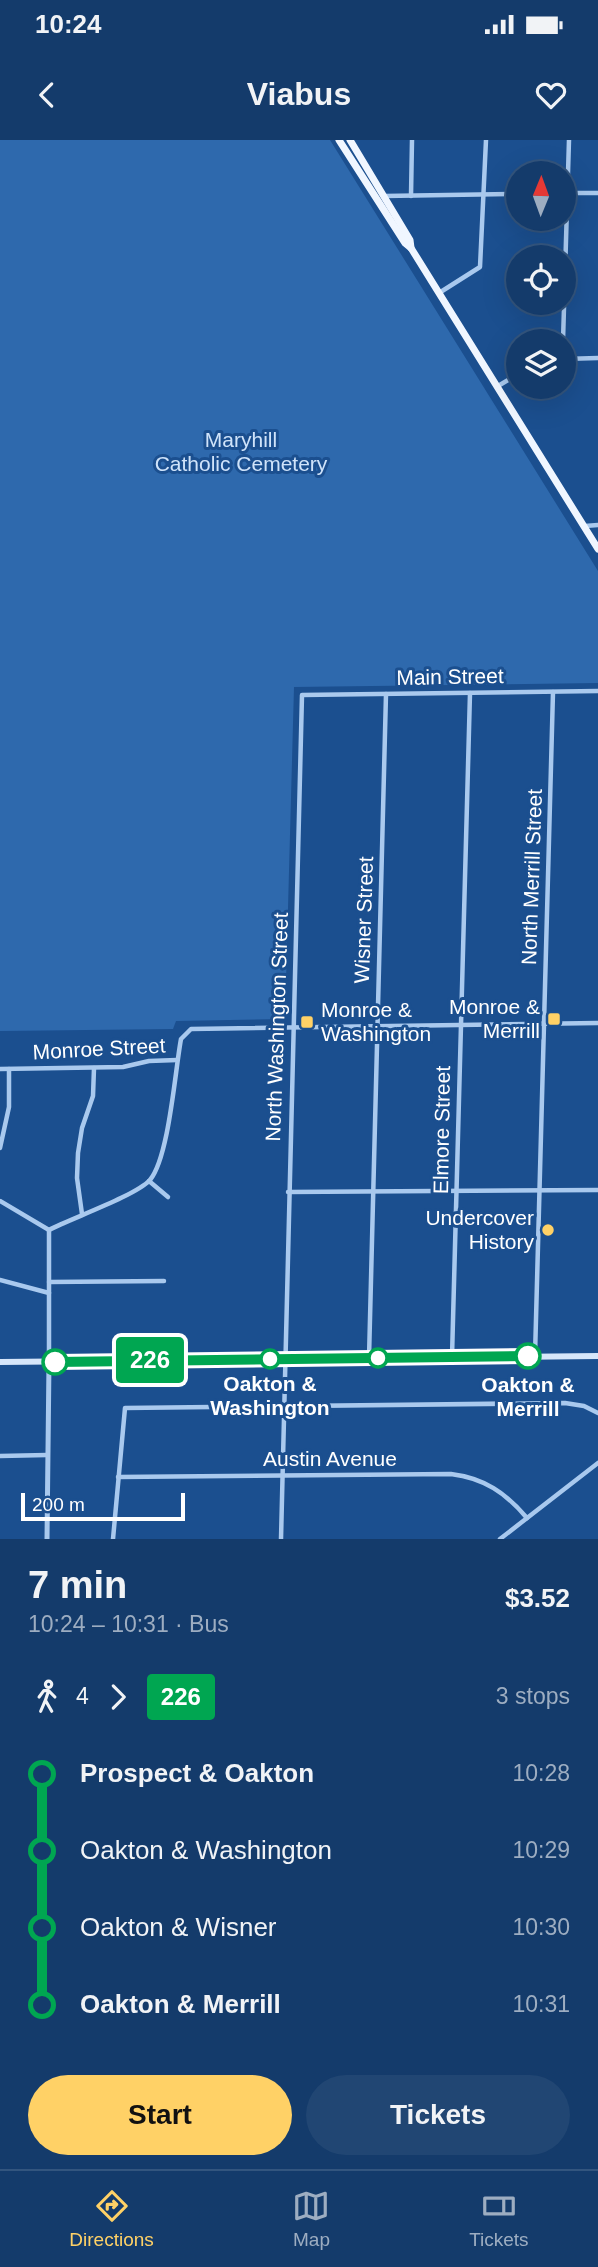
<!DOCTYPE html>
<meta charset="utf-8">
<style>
body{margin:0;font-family:Arial,sans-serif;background:#214673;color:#f1f3f6;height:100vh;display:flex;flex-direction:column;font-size:26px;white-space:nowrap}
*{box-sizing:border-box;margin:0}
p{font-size:23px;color:#9dadc1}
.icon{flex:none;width:38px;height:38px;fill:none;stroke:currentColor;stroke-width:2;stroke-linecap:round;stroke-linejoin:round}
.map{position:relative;height:1399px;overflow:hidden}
.side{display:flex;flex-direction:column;background:#143b6b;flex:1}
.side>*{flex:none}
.badge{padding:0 14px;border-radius:5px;font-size:24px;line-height:46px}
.needle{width:46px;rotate:1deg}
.controls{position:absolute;left:506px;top:21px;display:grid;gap:14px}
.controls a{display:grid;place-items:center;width:70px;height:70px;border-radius:50%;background:#143b6b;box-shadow:0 7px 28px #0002,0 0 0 2px #33557e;font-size:35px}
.scale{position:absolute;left:21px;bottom:18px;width:164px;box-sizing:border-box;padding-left:7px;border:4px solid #fff;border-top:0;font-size:19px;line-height:24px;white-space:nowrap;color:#fff;-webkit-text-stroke:5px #1b4f8f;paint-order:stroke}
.map>.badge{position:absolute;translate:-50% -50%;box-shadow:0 0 0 4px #fff}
.legs{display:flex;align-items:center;gap:10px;height:77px;padding:0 28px;font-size:23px}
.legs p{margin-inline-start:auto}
.overview{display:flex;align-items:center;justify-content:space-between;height:119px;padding:0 28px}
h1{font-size:38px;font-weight:800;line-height:52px}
.action{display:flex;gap:14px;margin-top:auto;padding:14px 28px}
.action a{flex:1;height:80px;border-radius:42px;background:#ffd166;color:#111;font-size:28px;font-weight:800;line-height:80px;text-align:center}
.action a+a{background:#214673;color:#f1f3f6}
ul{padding:0 28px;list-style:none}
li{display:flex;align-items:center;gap:24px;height:77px;font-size:26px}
li i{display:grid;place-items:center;width:10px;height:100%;margin:0 9px;background:currentColor}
li i::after{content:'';width:18px;height:18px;margin:-9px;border:5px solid;border-radius:50%;background:#143b6b}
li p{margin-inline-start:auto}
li:first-child i{background:linear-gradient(#0000 50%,currentColor 0)}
li:last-child i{background:linear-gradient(currentColor 50%,#0000 0)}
.status{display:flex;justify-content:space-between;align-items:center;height:49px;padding:0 35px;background:#143b6b;direction:ltr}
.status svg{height:19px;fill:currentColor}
header{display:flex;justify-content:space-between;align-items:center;height:91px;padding:0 28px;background:#143b6b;font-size:32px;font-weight:800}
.menu{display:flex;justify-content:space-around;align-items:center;height:98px;border-top:2px solid #33557e;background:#143b6b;font-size:19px;color:#9dadc1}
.menu a{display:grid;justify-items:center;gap:4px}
.menu .active{color:#ffd166}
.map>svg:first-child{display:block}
.green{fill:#2e69ad}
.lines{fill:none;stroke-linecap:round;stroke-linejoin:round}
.minor{stroke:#a9c9ee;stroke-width:4.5}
.tertiary{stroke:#a9c9ee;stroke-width:5}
.secondary{stroke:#d6e6fa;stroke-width:6}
.primary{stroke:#f0f6ff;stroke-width:7}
.line-1-casing{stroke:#fff;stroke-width:16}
.line-1{stroke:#00a651;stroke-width:10}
.poi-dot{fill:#ffd166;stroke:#1b4f8f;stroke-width:2.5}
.stop-1-dot{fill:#fff;stroke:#00a651;stroke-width:3.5}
.labels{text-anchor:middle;stroke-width:6;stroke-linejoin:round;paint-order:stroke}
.park-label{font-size:21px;fill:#cfe3fa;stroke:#1b4f8f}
.street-label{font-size:21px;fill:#fff;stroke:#1b4f8f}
.poi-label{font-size:21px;fill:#fff;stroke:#1b4f8f;text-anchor:end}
.stop-label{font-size:21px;font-weight:bold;fill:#fff;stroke:#1b4f8f}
</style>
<div class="status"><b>10:24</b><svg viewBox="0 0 49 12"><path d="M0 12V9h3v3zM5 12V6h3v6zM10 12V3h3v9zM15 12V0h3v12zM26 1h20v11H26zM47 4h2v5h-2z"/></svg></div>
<header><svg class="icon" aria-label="back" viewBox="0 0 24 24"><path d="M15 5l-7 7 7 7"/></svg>Viabus<svg class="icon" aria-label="heart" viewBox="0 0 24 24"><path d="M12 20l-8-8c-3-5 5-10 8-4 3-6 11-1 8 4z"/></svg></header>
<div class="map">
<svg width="598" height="1399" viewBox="0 0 598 1399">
<rect width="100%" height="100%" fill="#1b4f8f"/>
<!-- green -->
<path class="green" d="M 0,0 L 330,0 L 598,431 L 598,543 L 294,547 L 285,879 L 176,881 L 173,889 L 0,891 Z"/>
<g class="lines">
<!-- minor -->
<g class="minor">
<path d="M 564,53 L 598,53"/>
<path d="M 384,56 L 518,54"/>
<path d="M 411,56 L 412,0"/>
<path d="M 439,153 L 480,127 L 486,0"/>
<path d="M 563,201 L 569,0"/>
<path d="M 564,219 L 598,218"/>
<path d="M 498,246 L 518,234"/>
<path d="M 585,386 L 598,385"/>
<path d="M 0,929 L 123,927 L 149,921 L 177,920"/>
<path d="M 0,1008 L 9,967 L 9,929"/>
<path d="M 149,1041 L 168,1057"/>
<path d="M 288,1052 L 598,1050"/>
<path d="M 0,1061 L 49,1090"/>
<path d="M 82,1074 L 77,1038 L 78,1013 L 82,988 L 93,956 L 94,928"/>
<path d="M 49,1090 C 72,1078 135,1056 150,1040 C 169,1017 175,931 181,899 L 191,889 L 598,883"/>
<path d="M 0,1140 L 49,1153"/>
<path d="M 49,1142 L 164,1141"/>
<path d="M 535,1216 L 553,552"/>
<path d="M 452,1217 L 470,553"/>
<path d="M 369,1218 L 386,554"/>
<path d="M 49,1222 L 49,1090"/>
<path d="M 0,1316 L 47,1315"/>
<path d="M 118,1337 L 451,1334 C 484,1338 506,1353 527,1378"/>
<path d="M 113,1399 L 125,1268 L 565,1263 L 584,1266 L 598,1273"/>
<path d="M 281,1399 L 302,555 L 598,551"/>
<path d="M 500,1399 L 598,1323"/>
</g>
<!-- tertiary -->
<path class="tertiary" d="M 47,1399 L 49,1222"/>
<!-- secondary -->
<path class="secondary" d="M 0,1222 L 598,1216"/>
<!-- primary -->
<g class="primary">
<path d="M 339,0 L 405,103 L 411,108 L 598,409"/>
<path d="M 350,0 L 410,100 L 411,108"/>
</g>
</g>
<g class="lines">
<defs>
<path id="line-1" d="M 55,1222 L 528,1216"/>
</defs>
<!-- line-1 casing -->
<use href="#line-1" class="line-1-casing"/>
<!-- line-1 -->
<use href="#line-1" class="line-1"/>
</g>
<!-- markers -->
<g class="poi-dot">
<rect x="547" y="872" width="14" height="14" rx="3.5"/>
<rect x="300" y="875" width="14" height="14" rx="3.5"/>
<circle cx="548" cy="1090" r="7"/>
</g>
<g class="stop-1-dot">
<circle cx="528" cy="1216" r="12"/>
<circle cx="378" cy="1218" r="9"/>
<circle cx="270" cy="1219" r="9"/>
<circle cx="55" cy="1222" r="12"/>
</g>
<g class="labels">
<!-- park labels -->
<g class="park-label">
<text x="241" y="307">Maryhill<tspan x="241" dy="24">Catholic Cemetery</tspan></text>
</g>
<!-- street labels -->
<g class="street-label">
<text transform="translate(450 537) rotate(-1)" y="7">Main Street</text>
<text transform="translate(532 737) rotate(-88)" y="7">North Merrill Street</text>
<text transform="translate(364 780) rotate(-88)" y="7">Wisner Street</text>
<text transform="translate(277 887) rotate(-88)" y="7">North Washington Street</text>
<text transform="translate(99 909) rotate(-3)" y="7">Monroe Street</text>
<text transform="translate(442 990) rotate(-89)" y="7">Elmore Street</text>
<text x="330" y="1326">Austin Avenue</text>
</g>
<!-- poi labels -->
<g class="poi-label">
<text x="540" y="874">Monroe &amp;<tspan x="540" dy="24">Merrill</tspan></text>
<text x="321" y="877" text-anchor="start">Monroe &amp;<tspan x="321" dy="24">Washington</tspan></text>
<text x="534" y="1085">Undercover<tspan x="534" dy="24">History</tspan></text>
</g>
<!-- stop labels -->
<g class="stop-label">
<text x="270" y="1251">Oakton &amp;<tspan x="270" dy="24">Washington</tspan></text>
<text x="528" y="1252">Oakton &amp;<tspan x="528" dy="24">Merrill</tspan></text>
</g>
</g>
</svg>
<div class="controls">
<a><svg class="needle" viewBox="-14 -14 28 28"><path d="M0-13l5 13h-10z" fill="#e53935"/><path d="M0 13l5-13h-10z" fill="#9dadc1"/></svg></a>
<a><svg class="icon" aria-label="locate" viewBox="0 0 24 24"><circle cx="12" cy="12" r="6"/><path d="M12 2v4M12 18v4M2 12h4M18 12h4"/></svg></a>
<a><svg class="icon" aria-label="layers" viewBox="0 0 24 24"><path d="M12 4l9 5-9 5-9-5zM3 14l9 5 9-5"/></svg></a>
</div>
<div class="scale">200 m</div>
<b class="badge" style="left:150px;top:1220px;background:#00a651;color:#fff">226</b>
</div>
<section class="side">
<div class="overview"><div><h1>7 min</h1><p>10:24 – 10:31 · Bus</p></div><b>$3.52</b></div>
<div class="legs"><svg class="icon" aria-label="walk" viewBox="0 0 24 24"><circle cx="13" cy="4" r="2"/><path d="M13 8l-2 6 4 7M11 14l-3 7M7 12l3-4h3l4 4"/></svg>4<svg class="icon" aria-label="forward" viewBox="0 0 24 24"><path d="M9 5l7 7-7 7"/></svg><b class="badge" style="background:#00a651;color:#fff">226</b><p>3 stops</p></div>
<ul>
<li><i style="color:#00a651"></i><b>Prospect &amp; Oakton</b><p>10:28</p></li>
<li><i style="color:#00a651"></i><span>Oakton &amp; Washington</span><p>10:29</p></li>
<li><i style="color:#00a651"></i><span>Oakton &amp; Wisner</span><p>10:30</p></li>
<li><i style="color:#00a651"></i><b>Oakton &amp; Merrill</b><p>10:31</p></li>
</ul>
<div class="action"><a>Start</a><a>Tickets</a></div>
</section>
<nav class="menu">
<a class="active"><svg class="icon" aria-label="directions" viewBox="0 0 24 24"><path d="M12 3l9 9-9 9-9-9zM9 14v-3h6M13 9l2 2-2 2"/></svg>Directions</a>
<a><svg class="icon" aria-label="map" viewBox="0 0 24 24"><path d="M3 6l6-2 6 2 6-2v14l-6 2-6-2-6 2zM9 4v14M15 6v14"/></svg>Map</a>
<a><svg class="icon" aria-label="tickets" viewBox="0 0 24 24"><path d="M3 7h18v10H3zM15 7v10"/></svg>Tickets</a>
</nav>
